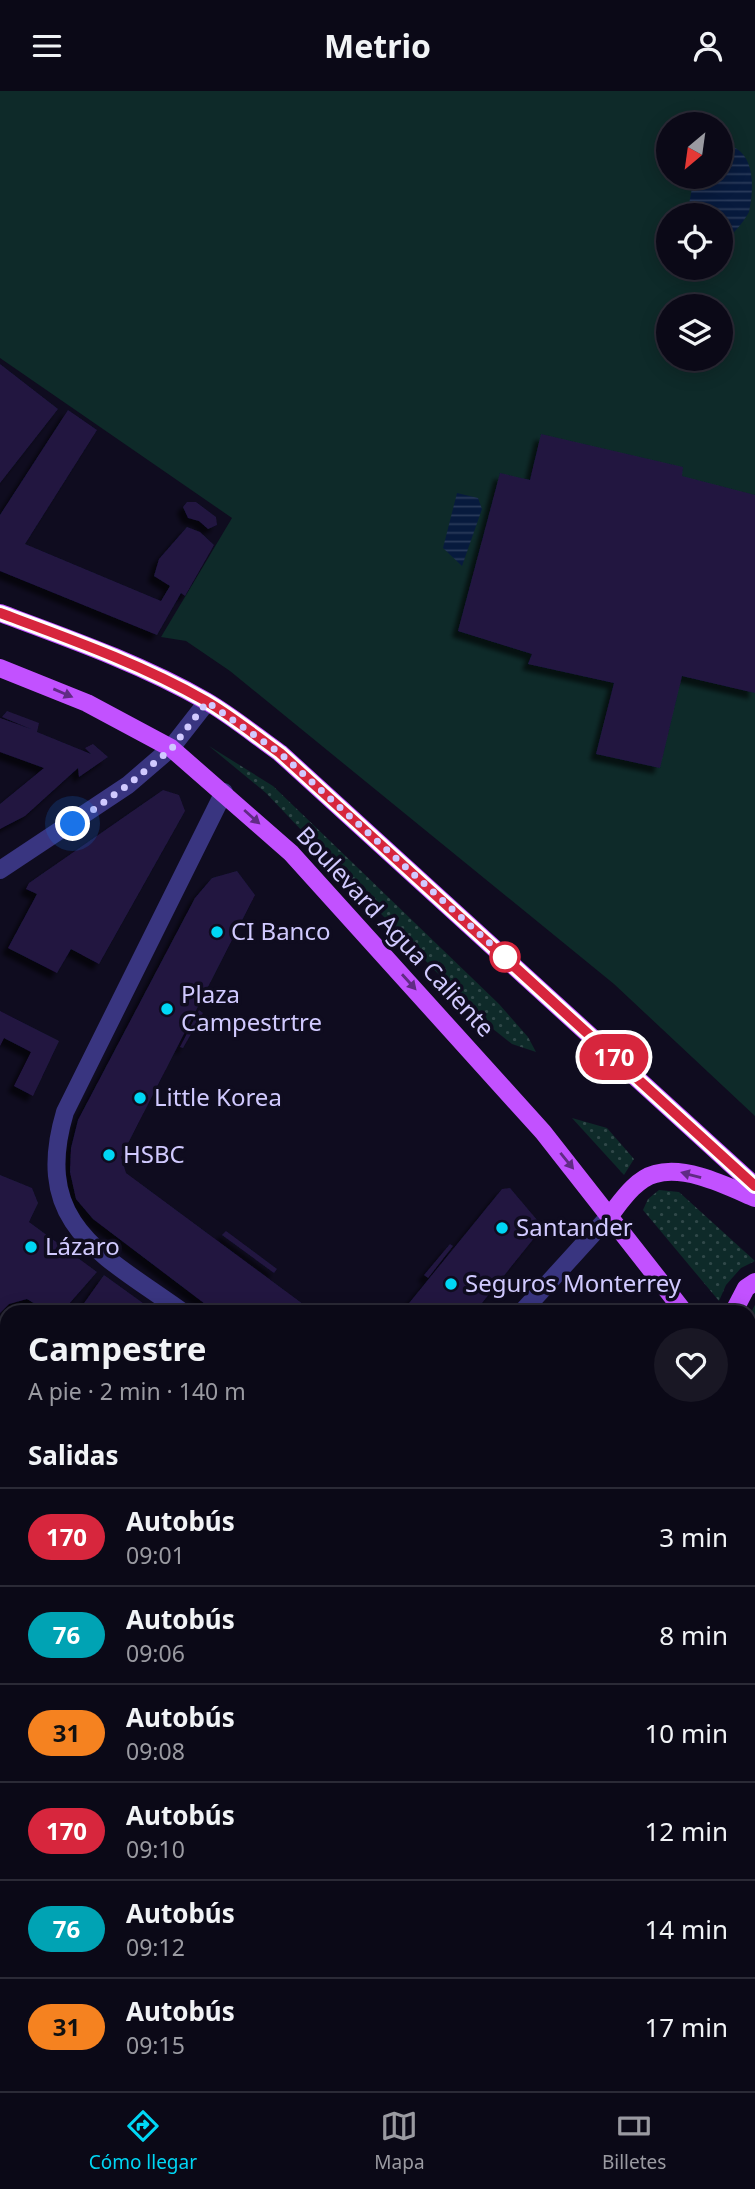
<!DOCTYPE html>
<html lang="es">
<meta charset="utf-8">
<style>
body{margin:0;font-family:"Noto Sans",sans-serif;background:#191724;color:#f1f3f6;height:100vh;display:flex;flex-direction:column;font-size:26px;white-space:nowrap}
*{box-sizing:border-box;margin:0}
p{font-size:23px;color:#9a9aa1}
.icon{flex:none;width:38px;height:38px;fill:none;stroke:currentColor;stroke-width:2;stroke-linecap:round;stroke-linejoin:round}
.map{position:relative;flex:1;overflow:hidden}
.details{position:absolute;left:0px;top:1214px;width:756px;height:786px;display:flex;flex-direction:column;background:#0b0917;border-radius:21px 21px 0 0;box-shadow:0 4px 18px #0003,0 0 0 2px #2b2a36}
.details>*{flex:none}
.badge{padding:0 14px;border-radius:23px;font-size:24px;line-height:46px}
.needle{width:46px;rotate:209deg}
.tools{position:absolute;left:656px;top:21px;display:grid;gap:14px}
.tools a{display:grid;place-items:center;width:77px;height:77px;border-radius:50%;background:#0b0917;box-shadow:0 4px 18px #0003,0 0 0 2px #2b2a36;font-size:35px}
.you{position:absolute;width:35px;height:35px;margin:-18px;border:5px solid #fff;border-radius:50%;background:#1a73e8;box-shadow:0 0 0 10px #1a73e833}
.map>.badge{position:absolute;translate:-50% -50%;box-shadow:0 0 0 4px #fff}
h2{padding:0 28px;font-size:26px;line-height:63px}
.round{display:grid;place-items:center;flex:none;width:74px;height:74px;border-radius:37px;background:#191724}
.headline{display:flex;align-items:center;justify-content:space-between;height:119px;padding:0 28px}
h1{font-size:33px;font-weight:700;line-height:52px}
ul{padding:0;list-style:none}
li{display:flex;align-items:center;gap:21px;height:98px;padding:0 28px;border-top:2px solid #2b2a36}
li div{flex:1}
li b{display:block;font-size:26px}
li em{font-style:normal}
li .badge{min-width:77px;font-weight:700;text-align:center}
header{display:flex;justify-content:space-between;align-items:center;height:91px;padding:0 28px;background:#0b0917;font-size:32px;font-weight:700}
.tabs{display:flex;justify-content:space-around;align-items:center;height:98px;border-top:2px solid #2b2a36;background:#0b0917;font-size:19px;color:#9a9aa1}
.tabs a{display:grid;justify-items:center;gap:4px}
.tabs .active{color:#00d7f5}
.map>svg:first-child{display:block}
.grass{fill:#0e2a29;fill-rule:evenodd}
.forest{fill:url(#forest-crowns)}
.park{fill:url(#park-dots)}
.water{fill:url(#water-rules)}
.building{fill:#201741;filter:url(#shadow)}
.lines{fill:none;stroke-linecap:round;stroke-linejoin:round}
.minor{stroke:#393580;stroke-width:18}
.primary{stroke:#c251ff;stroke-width:18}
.oneway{fill:#602b84}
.line-casing{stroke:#fff;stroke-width:16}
.line{stroke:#d7263d;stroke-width:10}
.walk{stroke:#d1caff;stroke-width:7;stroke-dasharray:0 12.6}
.poi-dot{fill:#00d7f5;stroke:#0f0c1f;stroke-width:2.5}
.stop-dot{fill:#fff;stroke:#d7263d;stroke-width:3.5}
.labels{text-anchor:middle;stroke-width:7;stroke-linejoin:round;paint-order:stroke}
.poi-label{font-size:24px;fill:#d1caff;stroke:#0f0c1f;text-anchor:start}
.street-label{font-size:24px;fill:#d1caff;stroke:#0f0c1f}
</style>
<header><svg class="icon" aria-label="menu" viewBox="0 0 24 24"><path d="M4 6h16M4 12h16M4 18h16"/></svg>Metrio<svg class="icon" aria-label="person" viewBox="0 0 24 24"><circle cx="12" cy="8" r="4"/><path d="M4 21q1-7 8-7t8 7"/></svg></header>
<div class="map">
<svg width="755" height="2000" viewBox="0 0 755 2000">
<defs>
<pattern id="forest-crowns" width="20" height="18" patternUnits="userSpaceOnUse" patternTransform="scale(1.75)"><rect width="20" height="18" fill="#0e2a29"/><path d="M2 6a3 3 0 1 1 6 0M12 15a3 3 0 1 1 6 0" fill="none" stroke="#304849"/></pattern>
<pattern id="park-dots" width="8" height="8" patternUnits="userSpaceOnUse" patternTransform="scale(1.75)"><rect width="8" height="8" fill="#0e2a29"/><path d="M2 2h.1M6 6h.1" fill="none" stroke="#304849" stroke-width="1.8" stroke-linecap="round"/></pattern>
<pattern id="water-rules" width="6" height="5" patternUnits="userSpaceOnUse" patternTransform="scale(1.75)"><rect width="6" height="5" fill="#071a3d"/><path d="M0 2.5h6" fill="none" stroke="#2a3a5a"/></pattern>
<filter id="shadow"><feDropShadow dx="-6" dy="6" stdDeviation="2" flood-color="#0009"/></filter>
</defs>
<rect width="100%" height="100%" fill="#0f0c1f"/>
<!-- grass -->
<g class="grass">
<path d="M 0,0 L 755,0 L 755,1025 L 614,893 L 230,580 L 186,550 L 161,546 L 232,427 L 0,267 ZM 668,33 L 721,33 L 721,86 L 668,86 ZM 668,124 L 721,124 L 721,177 L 668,177 ZM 668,215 L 721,215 L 721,268 L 668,268 Z"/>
<path d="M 7,1601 L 7,1778 L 0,1786 L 0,1610 Z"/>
<path d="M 7,1793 L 7,1867 L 0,1847 L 0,1801 Z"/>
<path d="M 7,1875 L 7,1993 L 298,1993 L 294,2000 L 5,2000 L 0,1997 L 3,1954 L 0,1952 L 0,1889 Z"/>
</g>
<!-- forest -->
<path class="forest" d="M 588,1993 L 735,1993 L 740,2000 L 600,2000 Z"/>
<!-- park -->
<g class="park">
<path d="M 209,655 L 273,695 L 499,913 L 528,946 L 536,961 L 512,953 L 483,930 L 266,702 Z"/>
<path d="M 572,1027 L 607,1037 L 634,1068 L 624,1084 Z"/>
<path d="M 659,1099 L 679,1101 L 755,1170 L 741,1177 L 726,1194 L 719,1210 L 643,1119 L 648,1108 Z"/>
<path d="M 755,1214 L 755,1257 C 745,1245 747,1227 755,1214 Z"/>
</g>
<!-- water -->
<g class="water">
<path d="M 721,53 C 755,55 755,94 749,121 C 742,134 730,145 721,156 L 721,124 L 687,124 L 694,86 L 721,86 Z"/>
<path d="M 457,402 L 478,407 L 482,418 L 462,475 L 443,457 Z"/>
</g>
<!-- building -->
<g class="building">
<path d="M 0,273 L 58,318 L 0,392 Z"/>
<path d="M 68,319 L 97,339 L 25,453 L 161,510 L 170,495 L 154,485 L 159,468 L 187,436 L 200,441 L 214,454 L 185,505 L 181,502 L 157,544 L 0,480 L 0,424 Z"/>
<path d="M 541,343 L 683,376 L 682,385 L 755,404 L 755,602 L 682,585 L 660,677 L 596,663 L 614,592 L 528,573 L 532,563 L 458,540 L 500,382 L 530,389 Z"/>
<path d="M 187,411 L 196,411 L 216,426 L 217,434 L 208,438 L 199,430 L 188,427 L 183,416 Z"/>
<path d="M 7,620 L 39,632 L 37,641 L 91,663 L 85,657 L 93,653 L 108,666 L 79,686 L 78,677 L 25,725 L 0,738 L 0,713 L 44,677 L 0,661 L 0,627 L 31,638 L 2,626 Z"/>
<path d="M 163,699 L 179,704 L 185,720 L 99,873 L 71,858 L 57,882 L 8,857 L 37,803 L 26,798 L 29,792 Z"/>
<path d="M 237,780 L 255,804 L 121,1066 L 126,1082 L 315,1222 L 217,1222 L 93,1128 L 76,1108 L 70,1081 L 71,1057 L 78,1029 L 195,807 L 212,787 Z"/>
<path d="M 199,919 L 203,922 L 183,957 L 180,956 Z"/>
<path d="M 0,920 L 59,950 L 33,1005 L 14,995 L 31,961 L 4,947 L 0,955 Z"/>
<path d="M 0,1084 L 32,1097 L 38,1112 L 29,1131 L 97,1181 L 61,1222 L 50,1222 L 27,1208 L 9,1213 L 0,1222 Z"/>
<path d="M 510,1097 L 543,1136 L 474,1222 L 401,1222 L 502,1098 Z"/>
<path d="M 226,1140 L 277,1178 L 274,1182 L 222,1144 Z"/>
<path d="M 450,1153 L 453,1155 L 428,1187 L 424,1184 Z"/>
<path d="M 104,1184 L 147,1215 L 142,1222 L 77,1222 Z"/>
<path d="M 0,1261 L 5,1264 L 7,1262 L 7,1375 L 3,1372 L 6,1368 L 0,1364 Z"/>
<path d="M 0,1417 L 7,1423 L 7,1492 L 0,1486 Z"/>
<path d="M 755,1479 L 755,1586 L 749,1584 L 749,1480 Z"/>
<path d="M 749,1663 L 755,1672 L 755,1752 L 749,1744 Z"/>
<path d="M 749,1932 L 755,1939 L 755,2000 L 747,2000 L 742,1993 L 749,1993 Z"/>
<path d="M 7,1945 L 7,1973 L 0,1970 L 0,1959 Z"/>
<path d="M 47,1993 L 139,1993 L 152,2000 L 60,2000 Z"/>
<path d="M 393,1993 L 450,1993 L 447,2000 L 389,2000 Z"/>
<path d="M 537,1993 L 559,1993 L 571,2000 L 533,2000 Z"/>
</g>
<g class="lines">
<!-- minor -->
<g class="minor">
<path d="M 0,779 L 128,694 L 171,657 L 207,611"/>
<path d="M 184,1222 C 104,1164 31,1135 65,1021 L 224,701"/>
<path d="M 521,1222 L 611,1123"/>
<path d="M 325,2000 L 329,1993"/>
</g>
<!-- primary -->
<g class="primary">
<path d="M 0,522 C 70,548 141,573 206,610 C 232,625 256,645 280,662 L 755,1095"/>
<path d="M 0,577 L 87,612 L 171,657 L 291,762 L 543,1041 L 685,1222"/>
<path d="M 611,1123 C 622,1109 636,1088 655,1083 C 686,1074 727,1095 755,1107"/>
<path d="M 733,1222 L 746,1197 L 755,1191"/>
<path d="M 749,1309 L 755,1318"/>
</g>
</g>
<!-- one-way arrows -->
<defs><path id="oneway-solid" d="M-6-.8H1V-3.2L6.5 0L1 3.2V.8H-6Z" transform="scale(1.75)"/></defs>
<g class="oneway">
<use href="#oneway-solid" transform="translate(63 602) rotate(23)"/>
<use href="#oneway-solid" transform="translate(252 726) rotate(42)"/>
<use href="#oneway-solid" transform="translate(409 891) rotate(48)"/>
<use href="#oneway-solid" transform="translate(567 1070) rotate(51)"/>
<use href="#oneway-solid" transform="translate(691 1084) rotate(-165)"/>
</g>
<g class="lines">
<defs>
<path id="line" d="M 0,522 C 70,548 141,573 206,610 C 232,625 256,645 280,662 L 755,1095"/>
</defs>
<!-- line casing -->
<use href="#line" class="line-casing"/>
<!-- line -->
<use href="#line" class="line"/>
<!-- walk -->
<path class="walk" d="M 73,733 L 128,694 L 172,657 L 207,611 L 280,662 L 505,866"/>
</g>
<!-- markers -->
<g class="poi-dot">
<circle cx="217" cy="841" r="7"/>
<circle cx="167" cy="918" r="7"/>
<circle cx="140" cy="1007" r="7"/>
<circle cx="109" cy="1064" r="7"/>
<circle cx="502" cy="1137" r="7"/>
<circle cx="31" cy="1156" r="7"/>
<circle cx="451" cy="1193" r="7"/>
</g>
<circle class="stop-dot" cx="505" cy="866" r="14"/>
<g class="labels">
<!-- poi labels -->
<g class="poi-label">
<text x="231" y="849">CI Banco</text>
<text x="181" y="912">Plaza<tspan x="181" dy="28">Campestrtre</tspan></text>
<text x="154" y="1015">Little Korea</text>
<text x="123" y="1072">HSBC</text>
<text x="516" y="1145">Santander</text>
<text x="45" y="1164">Lázaro</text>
<text x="465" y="1201">Seguros Monterrey</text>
</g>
<!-- street labels -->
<g class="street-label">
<text transform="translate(395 841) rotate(47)" y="8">Boulevard Agua Caliente</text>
</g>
</g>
</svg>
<div class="tools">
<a><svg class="needle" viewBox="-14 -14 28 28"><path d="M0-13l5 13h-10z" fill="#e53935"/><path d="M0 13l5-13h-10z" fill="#9a9aa1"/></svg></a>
<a><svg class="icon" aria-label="locate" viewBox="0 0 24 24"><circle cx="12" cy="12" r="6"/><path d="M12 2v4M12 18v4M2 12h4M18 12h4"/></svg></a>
<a><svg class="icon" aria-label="layers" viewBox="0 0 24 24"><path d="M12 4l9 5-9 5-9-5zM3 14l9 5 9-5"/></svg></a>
</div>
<div class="you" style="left:73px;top:733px"></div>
<b class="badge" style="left:614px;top:966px;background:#d7263d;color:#fff">170</b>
<section class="details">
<div class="headline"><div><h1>Campestre</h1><p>A pie · 2 min · 140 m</p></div><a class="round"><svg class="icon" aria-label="heart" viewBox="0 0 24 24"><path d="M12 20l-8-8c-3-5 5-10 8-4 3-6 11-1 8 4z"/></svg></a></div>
<h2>Salidas</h2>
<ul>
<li><span class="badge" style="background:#d7263d;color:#fff">170</span><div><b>Autobús</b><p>09:01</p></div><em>3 min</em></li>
<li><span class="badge" style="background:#00a3b4;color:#fff">76</span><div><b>Autobús</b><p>09:06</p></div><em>8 min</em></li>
<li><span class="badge" style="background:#f58220;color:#111">31</span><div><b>Autobús</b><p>09:08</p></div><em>10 min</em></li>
<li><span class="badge" style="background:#d7263d;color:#fff">170</span><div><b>Autobús</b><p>09:10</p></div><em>12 min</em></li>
<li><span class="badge" style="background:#00a3b4;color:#fff">76</span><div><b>Autobús</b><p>09:12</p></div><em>14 min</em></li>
<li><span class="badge" style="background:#f58220;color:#111">31</span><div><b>Autobús</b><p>09:15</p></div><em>17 min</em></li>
</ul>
</section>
</div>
<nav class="tabs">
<a class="active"><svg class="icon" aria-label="directions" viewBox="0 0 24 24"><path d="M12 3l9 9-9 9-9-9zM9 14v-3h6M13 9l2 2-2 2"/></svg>Cómo llegar</a>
<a><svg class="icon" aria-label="map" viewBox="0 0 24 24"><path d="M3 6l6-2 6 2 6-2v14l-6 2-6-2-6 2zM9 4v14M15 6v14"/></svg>Mapa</a>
<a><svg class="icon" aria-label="tickets" viewBox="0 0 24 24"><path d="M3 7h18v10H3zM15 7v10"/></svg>Billetes</a>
</nav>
